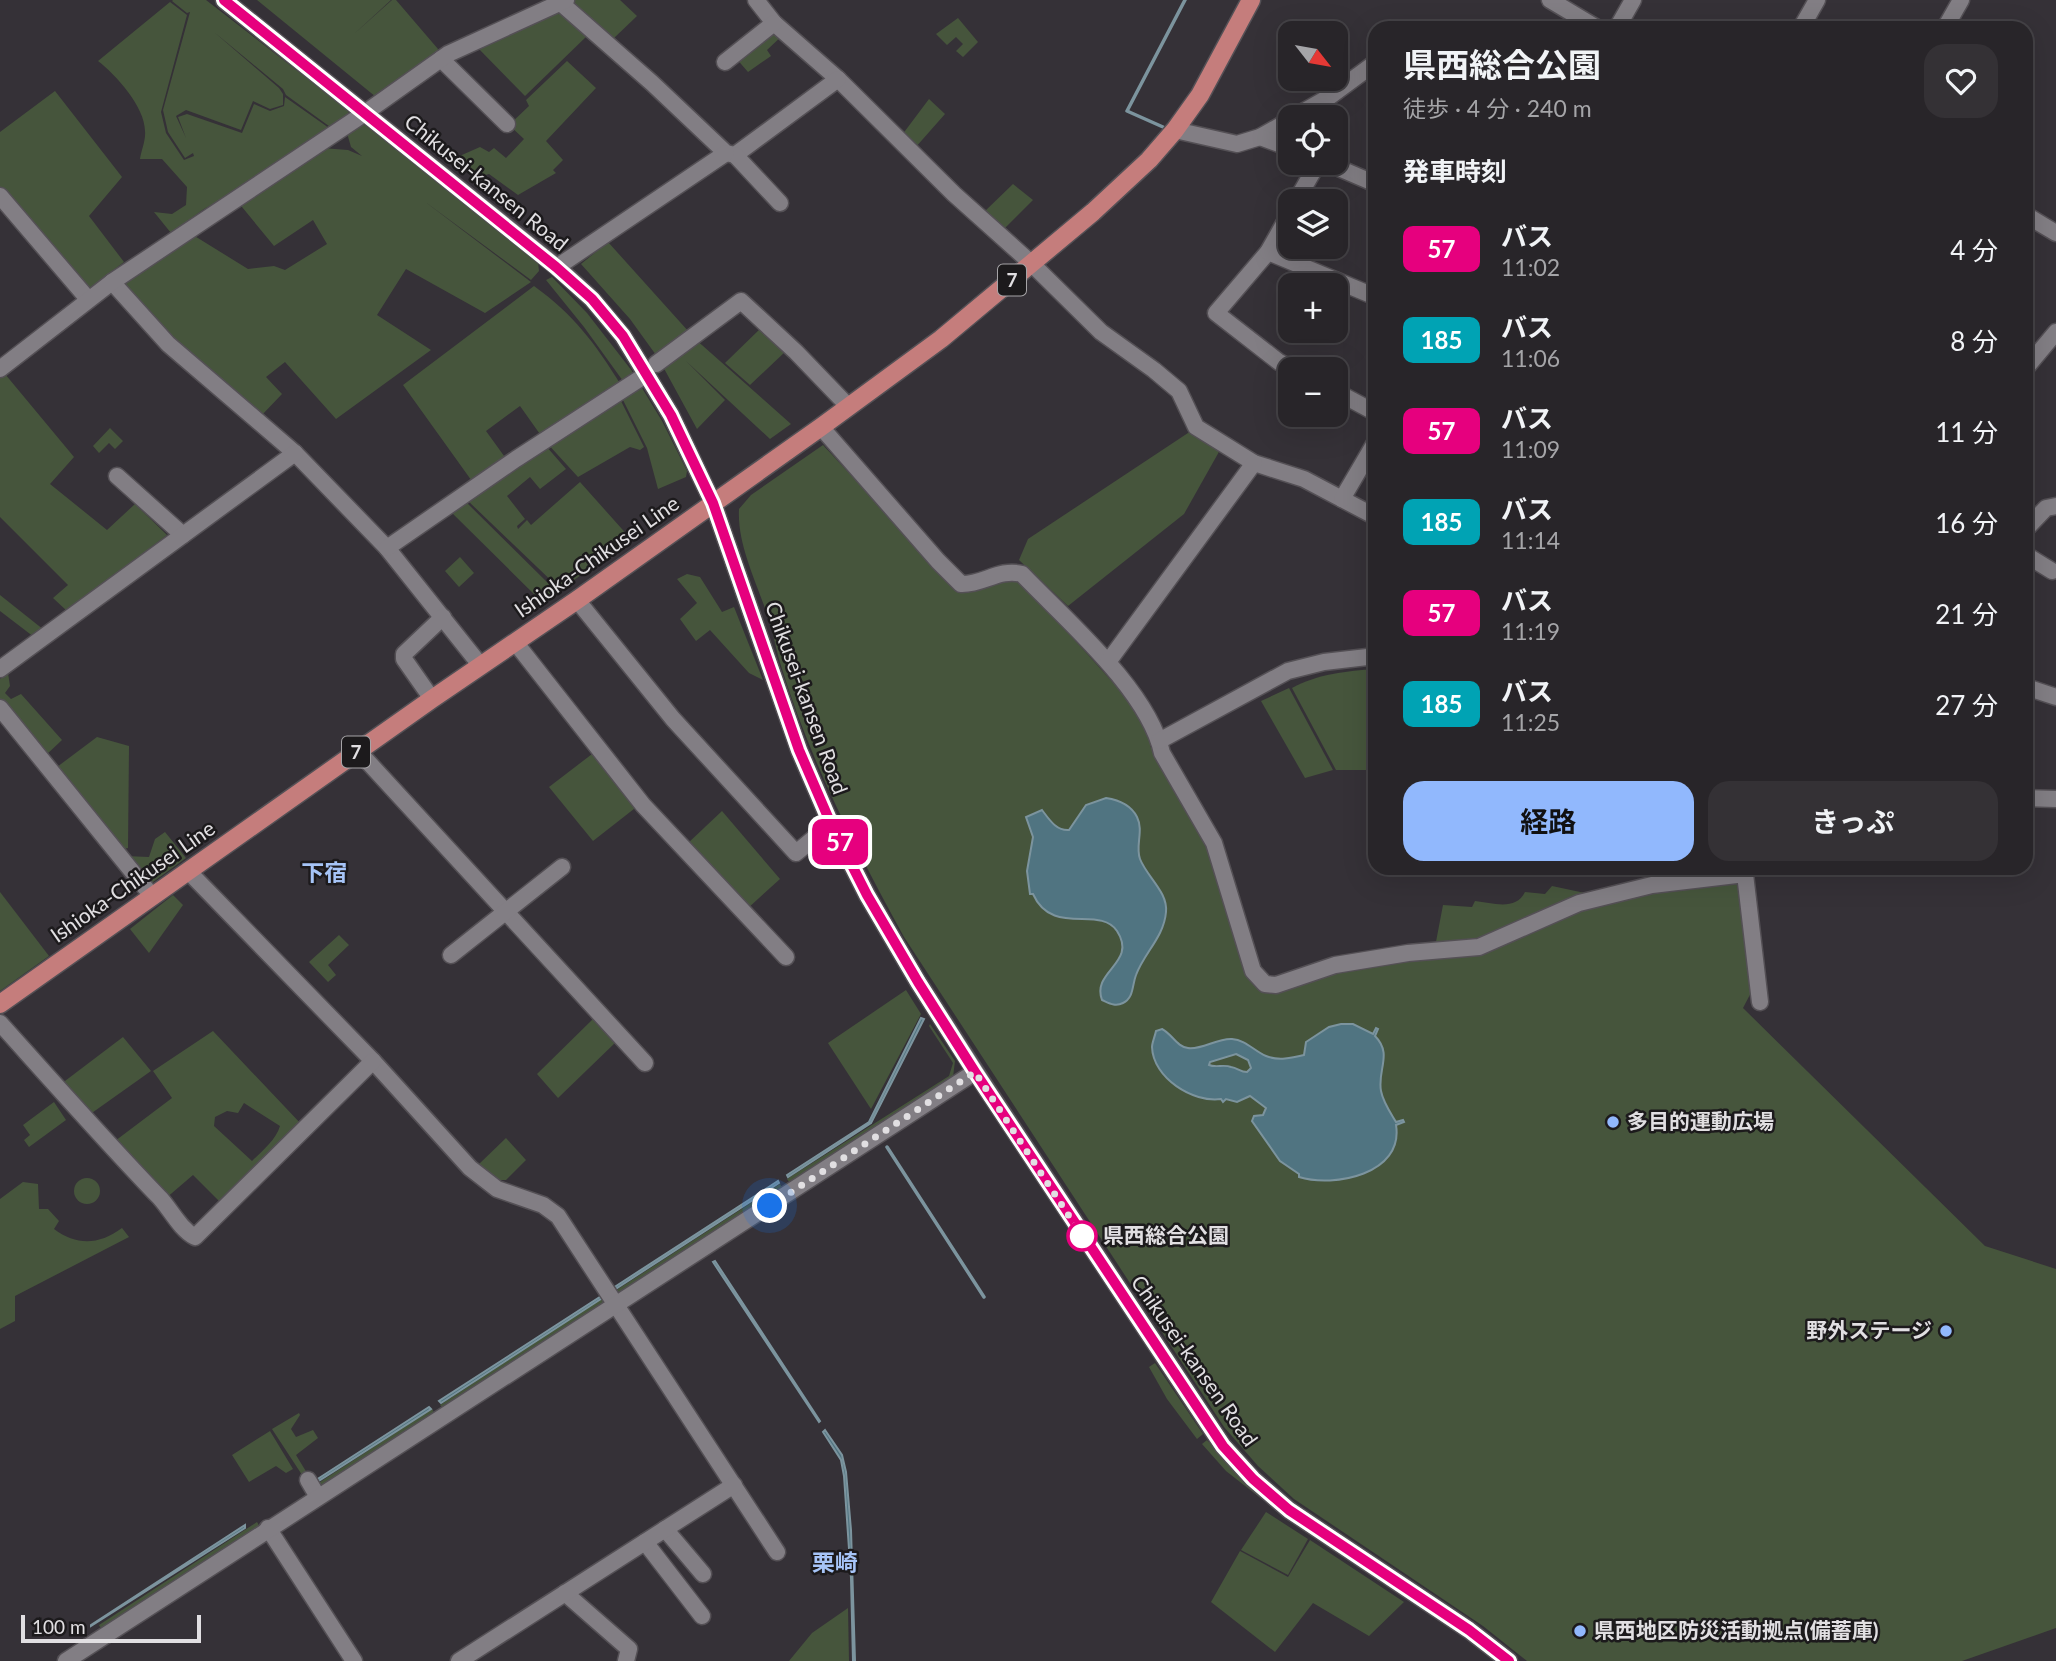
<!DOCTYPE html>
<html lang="ja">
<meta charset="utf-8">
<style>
body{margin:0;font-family:Lato,"Noto Sans JP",sans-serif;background:#343135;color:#f1f3f6;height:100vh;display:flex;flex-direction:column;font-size:26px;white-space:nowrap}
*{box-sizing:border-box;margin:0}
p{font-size:23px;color:#a5a5a8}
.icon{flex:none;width:38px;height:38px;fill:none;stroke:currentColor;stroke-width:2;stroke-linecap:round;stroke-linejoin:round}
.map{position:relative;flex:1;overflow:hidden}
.panel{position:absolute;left:1368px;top:21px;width:665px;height:854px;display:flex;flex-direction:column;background:#282529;border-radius:21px;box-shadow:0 7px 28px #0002,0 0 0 2px #444246}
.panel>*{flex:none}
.badge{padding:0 14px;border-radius:10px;font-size:24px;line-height:46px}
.needle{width:46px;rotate:121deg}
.tools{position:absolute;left:1278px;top:21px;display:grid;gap:14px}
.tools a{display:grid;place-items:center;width:70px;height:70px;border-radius:14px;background:#282529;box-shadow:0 7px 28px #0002,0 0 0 2px #444246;font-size:35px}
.scale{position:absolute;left:21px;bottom:18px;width:180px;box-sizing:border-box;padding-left:7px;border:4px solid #e1dfe2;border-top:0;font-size:19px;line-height:24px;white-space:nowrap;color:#e1dfe2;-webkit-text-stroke:5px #1c1a1c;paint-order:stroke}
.you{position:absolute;width:35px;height:35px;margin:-18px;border:5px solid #fff;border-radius:50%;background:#1a73e8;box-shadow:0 0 0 10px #1a73e833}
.map>.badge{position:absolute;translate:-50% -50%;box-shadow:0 0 0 4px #fff}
h2{padding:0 35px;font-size:26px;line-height:63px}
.round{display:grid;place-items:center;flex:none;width:74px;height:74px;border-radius:21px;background:#343135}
.overview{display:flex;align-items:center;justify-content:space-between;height:119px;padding:0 35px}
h1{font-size:33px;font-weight:700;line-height:52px}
.primary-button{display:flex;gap:14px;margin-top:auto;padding:14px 35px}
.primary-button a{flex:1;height:80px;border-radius:21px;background:#91b8fd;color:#111;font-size:28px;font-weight:700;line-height:80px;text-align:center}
.primary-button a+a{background:#343135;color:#f1f3f6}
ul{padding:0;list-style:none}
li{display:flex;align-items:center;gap:21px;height:91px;padding:0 35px}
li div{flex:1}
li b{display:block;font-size:26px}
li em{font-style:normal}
li .badge{min-width:77px;font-weight:700;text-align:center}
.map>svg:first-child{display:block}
.green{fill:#46553c;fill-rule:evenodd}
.water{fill:#507481;stroke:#7c949e;stroke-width:2;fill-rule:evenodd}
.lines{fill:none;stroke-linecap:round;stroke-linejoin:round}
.stream{stroke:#7c949e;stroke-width:3.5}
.minor-casing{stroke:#545055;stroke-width:19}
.major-casing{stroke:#545055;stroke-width:21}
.minor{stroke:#827e84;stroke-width:16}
.major{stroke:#c57d7c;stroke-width:18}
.line-casing{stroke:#fff;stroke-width:16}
.line{stroke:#e6007e;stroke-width:10}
.walk{stroke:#e1dfe2;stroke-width:7;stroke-dasharray:0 12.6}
.poi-dot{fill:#91b8fd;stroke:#1c1a1c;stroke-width:2.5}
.stop-dot{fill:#fff;stroke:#e6007e;stroke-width:3.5}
.labels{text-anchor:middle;stroke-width:5;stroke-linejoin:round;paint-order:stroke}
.shield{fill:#1c1a1c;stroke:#a6a4a7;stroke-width:2}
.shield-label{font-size:19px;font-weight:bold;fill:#e1dfe2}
.street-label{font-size:21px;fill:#e1dfe2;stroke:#1c1a1c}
.poi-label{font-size:21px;font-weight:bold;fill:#e1dfe2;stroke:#1c1a1c;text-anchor:start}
.stop-label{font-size:21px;font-weight:bold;fill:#e1dfe2;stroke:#1c1a1c;text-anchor:start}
.neighbourhood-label{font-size:23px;font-weight:bold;fill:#a6c4f7;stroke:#1c1a1c}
</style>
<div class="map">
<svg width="2056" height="1661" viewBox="0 0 2056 1661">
<rect width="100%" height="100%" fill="#353137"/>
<!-- green -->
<g class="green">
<path d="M 173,0 L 206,0 L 348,110 L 349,115 L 333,129 L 286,95 L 283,89 L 214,32 L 279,88 L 283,94 L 283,105 L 270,109 L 253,101 L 241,130 L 186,110 L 176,116 L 186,138 L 178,117 L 187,114 L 242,133 L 254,104 L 270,111 L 284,106 L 285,97 L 329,128 L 248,185 L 204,209 L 171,233 L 154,212 L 172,214 L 186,205 L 187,187 L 162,159 L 140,159 C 141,151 146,140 145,131 C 145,107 116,75 98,61 L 170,2 L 187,15 L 161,112 L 166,133 L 184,160 L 194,156 L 193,153 L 185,158 L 168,132 L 163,110 L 190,12 L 187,13 L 172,1 Z"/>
<path d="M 257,0 L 391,0 L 354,34 L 392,0 L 396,0 L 438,49 L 436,57 L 376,97 Z"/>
<path d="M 573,0 L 620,0 L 637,16 L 613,39 L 571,2 Z"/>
<path d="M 559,8 L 588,35 L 525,96 L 477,47 Z"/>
<path d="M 958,18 L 978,42 L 963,57 L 956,51 L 963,44 L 956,37 L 947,45 L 936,34 Z"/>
<path d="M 774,26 L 784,34 L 767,50 L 771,56 L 748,72 L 735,57 Z"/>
<path d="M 567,61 L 596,88 L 546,141 L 563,160 L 553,170 L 556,173 L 518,195 L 489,174 L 479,177 L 455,158 L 480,147 L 489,152 L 494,148 L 506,158 L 524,139 L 509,125 L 529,106 L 526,100 Z"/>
<path d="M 55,91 L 122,177 L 89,216 L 124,262 L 87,290 L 0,190 L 0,132 Z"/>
<path d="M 929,99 L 945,114 L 915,148 L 902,135 Z"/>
<path d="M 363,121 L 538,262 L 539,271 L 531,280 L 424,201 L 531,282 L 485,313 L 406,269 L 377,315 L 431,350 L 336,419 L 285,362 L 266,377 L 282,394 L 261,416 L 170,339 L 125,288 L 123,281 L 193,235 L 248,269 L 274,266 L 285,270 L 327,244 L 313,220 L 274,246 L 242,207 L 241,201 L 322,148 L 348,150 L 362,156 L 351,147 L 347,133 Z"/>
<path d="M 1013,184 L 1033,200 L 1003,230 L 984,212 Z"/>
<path d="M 608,242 L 689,332 L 656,355 L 630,319 L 581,264 Z"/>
<path d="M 552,277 L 587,313 L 632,371 L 632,375 L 623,381 L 584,327 L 546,280 Z"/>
<path d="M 534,286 C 574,315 595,343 621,385 L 542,437 L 520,406 L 486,431 L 507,460 L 474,484 L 403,385 Z"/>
<path d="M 762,327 L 786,351 L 750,385 L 725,363 Z"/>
<path d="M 694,338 L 791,424 L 770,439 L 686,361 L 725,400 L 697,429 L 661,363 Z"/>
<path d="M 5,374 L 74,457 L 50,484 L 107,530 L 135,504 L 167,535 L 67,611 L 53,598 L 68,585 L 0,517 L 0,377 Z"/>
<path d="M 634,386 L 642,388 L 662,421 L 687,471 L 686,477 L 658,489 L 647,448 L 621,396 Z"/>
<path d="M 619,397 L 644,447 L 640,450 L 630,447 L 578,477 L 546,442 Z"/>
<path d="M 110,428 L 123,441 L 115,449 L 109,443 L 99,453 L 93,446 Z"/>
<path d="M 1191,431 L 1220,450 L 1184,514 L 1068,606 L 1019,560 L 1028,539 Z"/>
<path d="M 823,445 L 954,586 C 977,600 982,582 1003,577 C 1008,576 1015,578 1020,579 L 1134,706 L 1153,738 L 1150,746 L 1206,834 L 1261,989 L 1343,967 L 1461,955 L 1583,907 L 1633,894 L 1742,880 L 1755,985 L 1743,1008 L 1985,1246 L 2056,1269 L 2056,1628 L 1962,1661 L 1527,1661 L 1483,1626 L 1294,1499 L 1258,1466 L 1224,1427 L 904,937 C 857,851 811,763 782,669 C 776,652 774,634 768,617 C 757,583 737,545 739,509 L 751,495 Z"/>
<path d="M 546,446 L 566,469 L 540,489 L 530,477 L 507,496 L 525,519 L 517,526 L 518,529 L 527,520 L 531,525 L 580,482 L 630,538 L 561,590 L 466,499 Z"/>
<path d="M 464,500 L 558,593 L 544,604 L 449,510 Z"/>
<path d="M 460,557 L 474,573 L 459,587 L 445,571 Z"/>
<path d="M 687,574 L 700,577 L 722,612 L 734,607 L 763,680 L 749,673 L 710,630 L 696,641 L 680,619 L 697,603 L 677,579 Z"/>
<path d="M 0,595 L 44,630 L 34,637 L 0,611 Z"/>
<path d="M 1375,669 L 1374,770 L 1336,770 L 1292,688 C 1317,674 1348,671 1375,669 Z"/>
<path d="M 8,673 L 10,686 L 5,693 L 11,699 L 21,694 L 62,740 L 45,756 L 0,700 L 0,679 Z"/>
<path d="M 1289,688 L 1333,770 L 1305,778 L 1261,701 Z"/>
<path d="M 97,737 L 129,746 L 128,848 L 120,850 L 57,767 Z"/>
<path d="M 596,751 L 639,805 L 593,841 L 549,787 Z"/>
<path d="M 722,811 L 780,879 L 747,909 L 687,844 Z"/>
<path d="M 165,832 L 186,858 L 149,885 L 125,856 L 149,857 L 155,839 Z"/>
<path d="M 1552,886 L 1585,893 L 1584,899 L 1478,945 L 1435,947 L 1443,905 L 1472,907 L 1475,901 C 1493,903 1516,911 1525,892 L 1545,894 Z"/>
<path d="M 0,892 L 49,956 L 0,991 Z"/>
<path d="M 173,895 L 183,905 L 149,953 L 130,929 Z"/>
<path d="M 339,935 L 349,945 L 328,965 L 336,975 L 328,982 L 309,962 Z"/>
<path d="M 906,990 L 921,1014 L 871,1109 L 828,1043 Z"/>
<path d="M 595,1017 L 617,1041 L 558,1098 L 537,1074 Z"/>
<path d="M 930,1024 L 955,1061 L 953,1077 L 790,1183 L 787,1179 L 949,1076 L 953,1063 L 929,1026 Z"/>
<path d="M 213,1031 L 302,1125 L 223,1205 L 193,1175 L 165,1199 L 111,1144 L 172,1098 L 153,1071 ZM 244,1103 L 280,1126 C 276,1140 262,1151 252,1161 L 214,1126 L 215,1117 L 227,1111 L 238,1113 Z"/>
<path d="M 123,1037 L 151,1071 L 89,1115 L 61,1084 Z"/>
<path d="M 54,1102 L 66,1120 L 29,1147 L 24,1140 L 30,1135 L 23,1125 Z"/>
<path d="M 506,1138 L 526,1160 L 506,1180 L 498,1180 L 478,1165 Z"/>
<circle cx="87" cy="1191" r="13"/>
<path d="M 23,1182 L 38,1184 L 39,1209 L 48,1209 L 59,1221 L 54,1229 C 77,1246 99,1245 122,1228 L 129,1237 L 15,1296 L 15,1321 L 0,1329 L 0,1199 Z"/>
<path d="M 780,1184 L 783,1189 L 618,1295 L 615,1291 Z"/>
<path d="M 606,1296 L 608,1300 L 443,1408 L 440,1405 Z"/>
<path d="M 1155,1363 L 1203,1434 L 1197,1439 L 1167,1399 L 1149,1367 Z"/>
<path d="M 432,1409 L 435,1414 L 319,1487 L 317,1484 Z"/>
<path d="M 299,1413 L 300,1415 L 291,1429 L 296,1437 L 313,1430 L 318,1438 L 296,1455 L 310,1478 L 306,1481 L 272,1429 Z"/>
<path d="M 270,1431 L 293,1469 L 286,1473 L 276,1466 L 249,1482 L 232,1455 Z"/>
<path d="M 1207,1440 L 1231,1467 L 1264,1499 L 1263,1500 L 1226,1471 L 1202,1444 Z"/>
<path d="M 1266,1512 L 1308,1539 L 1288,1575 L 1241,1550 Z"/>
<path d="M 257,1522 L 260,1527 L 104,1628 L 100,1627 L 99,1625 Z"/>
<path d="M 1310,1540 L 1404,1602 L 1369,1636 L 1313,1603 L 1275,1652 L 1211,1602 L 1240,1551 L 1288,1577 Z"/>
<path d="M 848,1608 L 849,1661 L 789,1661 L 812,1633 Z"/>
</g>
<!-- water -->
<g class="water">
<path d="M 1106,798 C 1119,800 1131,805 1137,817 C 1144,831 1135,846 1140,859 C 1147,877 1168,892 1166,912 C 1164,937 1144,953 1136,975 C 1132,985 1134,998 1123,1003 C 1115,1007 1109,1003 1102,1000 C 1091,971 1138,963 1117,931 C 1100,905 1052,937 1033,894 L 1030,894 L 1027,871 L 1033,837 L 1026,817 L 1042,810 C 1049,819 1056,831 1069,830 L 1086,805 Z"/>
<path d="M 921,1018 L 924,1019 L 871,1123 L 788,1177 L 787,1175 L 869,1122 Z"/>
<path d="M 1341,1024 L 1353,1024 L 1373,1034 L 1376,1028 L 1378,1029 L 1375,1036 C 1393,1054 1377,1070 1381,1091 C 1383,1102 1390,1112 1396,1122 L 1403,1120 L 1404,1122 L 1396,1125 C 1404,1174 1334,1188 1299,1177 L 1299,1174 L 1280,1161 L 1252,1121 L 1254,1116 L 1263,1115 L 1266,1108 L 1250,1096 L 1237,1102 L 1226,1099 L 1223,1102 L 1221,1099 C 1193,1103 1153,1078 1152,1047 C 1152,1043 1155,1036 1156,1031 L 1162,1029 C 1172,1034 1177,1047 1188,1048 C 1202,1050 1217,1038 1232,1039 C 1246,1040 1254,1051 1266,1056 C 1278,1061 1292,1058 1304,1055 L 1306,1042 L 1329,1027 ZM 1236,1054 L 1248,1060 L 1251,1068 L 1247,1072 C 1240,1072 1238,1068 1231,1067 C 1224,1064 1216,1068 1209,1065 L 1210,1062 Z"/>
<path d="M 778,1181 L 779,1183 L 614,1290 L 613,1288 Z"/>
<path d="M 715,1261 L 820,1421 L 819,1422 L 713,1262 Z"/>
<path d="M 603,1295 L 604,1297 L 441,1403 L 439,1401 Z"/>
<path d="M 429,1407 L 431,1409 L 317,1482 L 316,1480 Z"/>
<path d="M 825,1430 L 842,1455 L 846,1472 L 851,1530 L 855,1661 L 853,1661 L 851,1578 L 844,1476 L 841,1460 L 823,1432 Z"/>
<path d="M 245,1525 L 245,1528 L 91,1626 L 91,1625 Z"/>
</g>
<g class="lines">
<!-- stream -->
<g class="stream">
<path d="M 1163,127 L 1127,111 L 1185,0"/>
<path d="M 887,1147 L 984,1297"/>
</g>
<defs>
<g id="minor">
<path d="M 224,0 L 557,267 L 592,299 L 623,336 L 671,415 L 713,503 L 799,750 L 831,824 L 867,895 L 918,982 L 988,1091 L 1223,1446 L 1253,1479 L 1289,1510 L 1469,1630 L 1509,1661"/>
<path d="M 756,0 L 774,23 L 838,79 L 954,194 L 1031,263 L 1101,332 L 1154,370 L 1179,391 L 1196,427 L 1254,463 L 1304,479 L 1376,517"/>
<path d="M 1550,0 L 1597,28"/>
<path d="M 562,4 L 652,83 L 726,153 L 735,155 L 838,79"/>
<path d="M 1617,28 L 1633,0"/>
<path d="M 1801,28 L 1817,0"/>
<path d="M 1945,28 L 1961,0"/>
<path d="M 441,59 L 507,124"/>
<path d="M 725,62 L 774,23"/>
<path d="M 1294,117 L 1329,97 L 1375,63"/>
<path d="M 1175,130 L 1237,144 L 1260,137 L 1290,120"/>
<path d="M 1260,137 L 1290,148"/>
<path d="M 735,155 L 780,203"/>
<path d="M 1327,163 L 1376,184"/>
<path d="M 0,196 L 88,299"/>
<path d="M 1296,201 L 1318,163"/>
<path d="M 1290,213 L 1268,252 L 1216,313 L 1279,362 L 1293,369"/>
<path d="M 2026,215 L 2056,233"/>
<path d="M 1268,252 L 1376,297"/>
<path d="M 557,267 L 726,153"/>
<path d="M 112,282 L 168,344 L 295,453 L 387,548 L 481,666"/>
<path d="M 656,364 L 741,301 L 796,352 L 849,407"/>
<path d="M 2026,368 L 2056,332"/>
<path d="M 0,369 L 112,282 L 365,113 L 448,54 L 566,0"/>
<path d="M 1335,391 L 1376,413"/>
<path d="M 821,427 L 938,561 L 961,584 C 983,585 999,568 1022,574 C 1066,620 1149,691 1162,753 L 1214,843 L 1253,971 L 1265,984 L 1276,985 L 1335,965 L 1408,953 L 1479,947 L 1579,903 L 1652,885 L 1745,874 L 1760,1002"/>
<path d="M 117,476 L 183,535"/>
<path d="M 1342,499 L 1376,441"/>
<path d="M 2026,529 L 2046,508 L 2056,506"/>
<path d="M 387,548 L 516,459 L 647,374"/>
<path d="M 2026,555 L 2052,571"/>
<path d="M 577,600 L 673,719 L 796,853 L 831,824"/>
<path d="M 515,642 L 643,805 L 786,957"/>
<path d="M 1108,662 L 1254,463"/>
<path d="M 0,669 L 295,453"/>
<path d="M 2026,687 L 2056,697"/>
<path d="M 432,699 L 404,659 L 404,654 L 443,617"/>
<path d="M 0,708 L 152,896"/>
<path d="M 1159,741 L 1288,671 L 1324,662 L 1376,656"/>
<path d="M 358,751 L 645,1063"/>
<path d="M 2026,798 L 2056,799"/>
<path d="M 188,871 L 373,1061 L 470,1168 L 497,1189 L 543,1205 L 558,1216 L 777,1552"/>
<path d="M 451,955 L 562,867"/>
<path d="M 0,1023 C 53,1082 105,1141 160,1198 C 171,1210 180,1229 195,1237 L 373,1061"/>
<path d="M 308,1480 L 318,1497"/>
<path d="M 268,1528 L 354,1661"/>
<path d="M 665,1529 L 703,1574"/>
<path d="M 645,1542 L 702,1616"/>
<path d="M 565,1593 L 629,1649 L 626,1661"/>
<path d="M 66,1661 L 975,1072"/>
<path d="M 459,1661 L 734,1485"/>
</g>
<path id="major" d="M 0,1004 L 432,699 L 577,600 L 821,427 L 941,339 L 1093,212 L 1149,160 L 1175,130 L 1200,95 L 1251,0"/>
</defs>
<!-- minor casing -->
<use href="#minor" class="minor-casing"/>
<!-- major casing -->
<use href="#major" class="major-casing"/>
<!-- minor -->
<use href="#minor" class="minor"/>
<!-- major -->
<use href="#major" class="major"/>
</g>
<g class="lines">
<defs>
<path id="line" d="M 224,0 L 556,267 L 592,299 L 623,336 L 671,415 L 713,503 L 799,750 L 831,824 L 867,895 L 918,982 L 975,1072 L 1223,1446 L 1253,1479 L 1289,1510 L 1469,1630 L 1509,1661"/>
</defs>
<!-- line casing -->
<use href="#line" class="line-casing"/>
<!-- line -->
<use href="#line" class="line"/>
<!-- walk -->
<path class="walk" d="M 770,1206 L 975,1072 L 1082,1236"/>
</g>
<!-- markers -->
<g class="poi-dot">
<circle cx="1613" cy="1122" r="7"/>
<circle cx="1946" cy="1331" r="7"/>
<circle cx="1580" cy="1631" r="7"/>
</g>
<circle class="stop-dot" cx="1082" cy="1236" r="14"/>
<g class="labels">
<!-- shield labels -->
<g class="shield">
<rect x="998" y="264.5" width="28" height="31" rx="5"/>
<rect x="342" y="736.5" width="28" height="31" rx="5"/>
</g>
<g class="shield-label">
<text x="1012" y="287">7</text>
<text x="356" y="759">7</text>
</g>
<!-- street labels -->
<g class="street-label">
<text transform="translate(486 183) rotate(39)" y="7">Chikusei-kansen Road</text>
<text transform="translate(597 557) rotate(-35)" y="7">Ishioka-Chikusei Line</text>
<text transform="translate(806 698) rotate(70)" y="7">Chikusei-kansen Road</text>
<text transform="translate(133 882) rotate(-35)" y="7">Ishioka-Chikusei Line</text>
<text transform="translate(1194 1361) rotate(55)" y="7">Chikusei-kansen Road</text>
</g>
<!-- poi labels -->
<g class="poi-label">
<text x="1627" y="1129">多目的運動広場</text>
<text x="1932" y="1338" text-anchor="end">野外ステージ</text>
<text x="1594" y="1638">県西地区防災活動拠点(備蓄庫)</text>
</g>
<!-- stop labels -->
<g class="stop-label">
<text x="1103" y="1243">県西総合公園</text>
</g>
<!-- neighbourhood labels -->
<g class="neighbourhood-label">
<text x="324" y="881">下宿</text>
<text x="835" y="1571">栗崎</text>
</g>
</g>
</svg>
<div class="tools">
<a><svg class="needle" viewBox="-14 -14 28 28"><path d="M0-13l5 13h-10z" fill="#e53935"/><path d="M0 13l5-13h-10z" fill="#a5a5a8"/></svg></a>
<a><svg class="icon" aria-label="locate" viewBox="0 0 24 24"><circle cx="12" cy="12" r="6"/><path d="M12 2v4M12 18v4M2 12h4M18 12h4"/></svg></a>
<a><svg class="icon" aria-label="layers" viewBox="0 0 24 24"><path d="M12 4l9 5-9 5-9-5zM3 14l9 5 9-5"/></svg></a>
<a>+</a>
<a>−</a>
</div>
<div class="scale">100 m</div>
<div class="you" style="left:770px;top:1206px"></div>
<b class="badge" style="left:840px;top:842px;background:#e6007e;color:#fff">57</b>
<section class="panel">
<div class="overview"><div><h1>県西総合公園</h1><p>徒歩 · 4 分 · 240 m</p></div><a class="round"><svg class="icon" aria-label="heart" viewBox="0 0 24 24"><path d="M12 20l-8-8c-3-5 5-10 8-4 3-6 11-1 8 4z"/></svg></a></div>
<h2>発車時刻</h2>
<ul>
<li><span class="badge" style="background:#e6007e;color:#fff">57</span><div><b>バス</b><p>11:02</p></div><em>4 分</em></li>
<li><span class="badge" style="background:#00a3b4;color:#fff">185</span><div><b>バス</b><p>11:06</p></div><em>8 分</em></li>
<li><span class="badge" style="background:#e6007e;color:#fff">57</span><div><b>バス</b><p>11:09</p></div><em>11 分</em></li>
<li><span class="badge" style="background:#00a3b4;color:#fff">185</span><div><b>バス</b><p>11:14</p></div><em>16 分</em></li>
<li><span class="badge" style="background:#e6007e;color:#fff">57</span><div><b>バス</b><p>11:19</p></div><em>21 分</em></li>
<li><span class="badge" style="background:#00a3b4;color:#fff">185</span><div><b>バス</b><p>11:25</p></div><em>27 分</em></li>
</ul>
<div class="primary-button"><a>経路</a><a>きっぷ</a></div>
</section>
</div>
